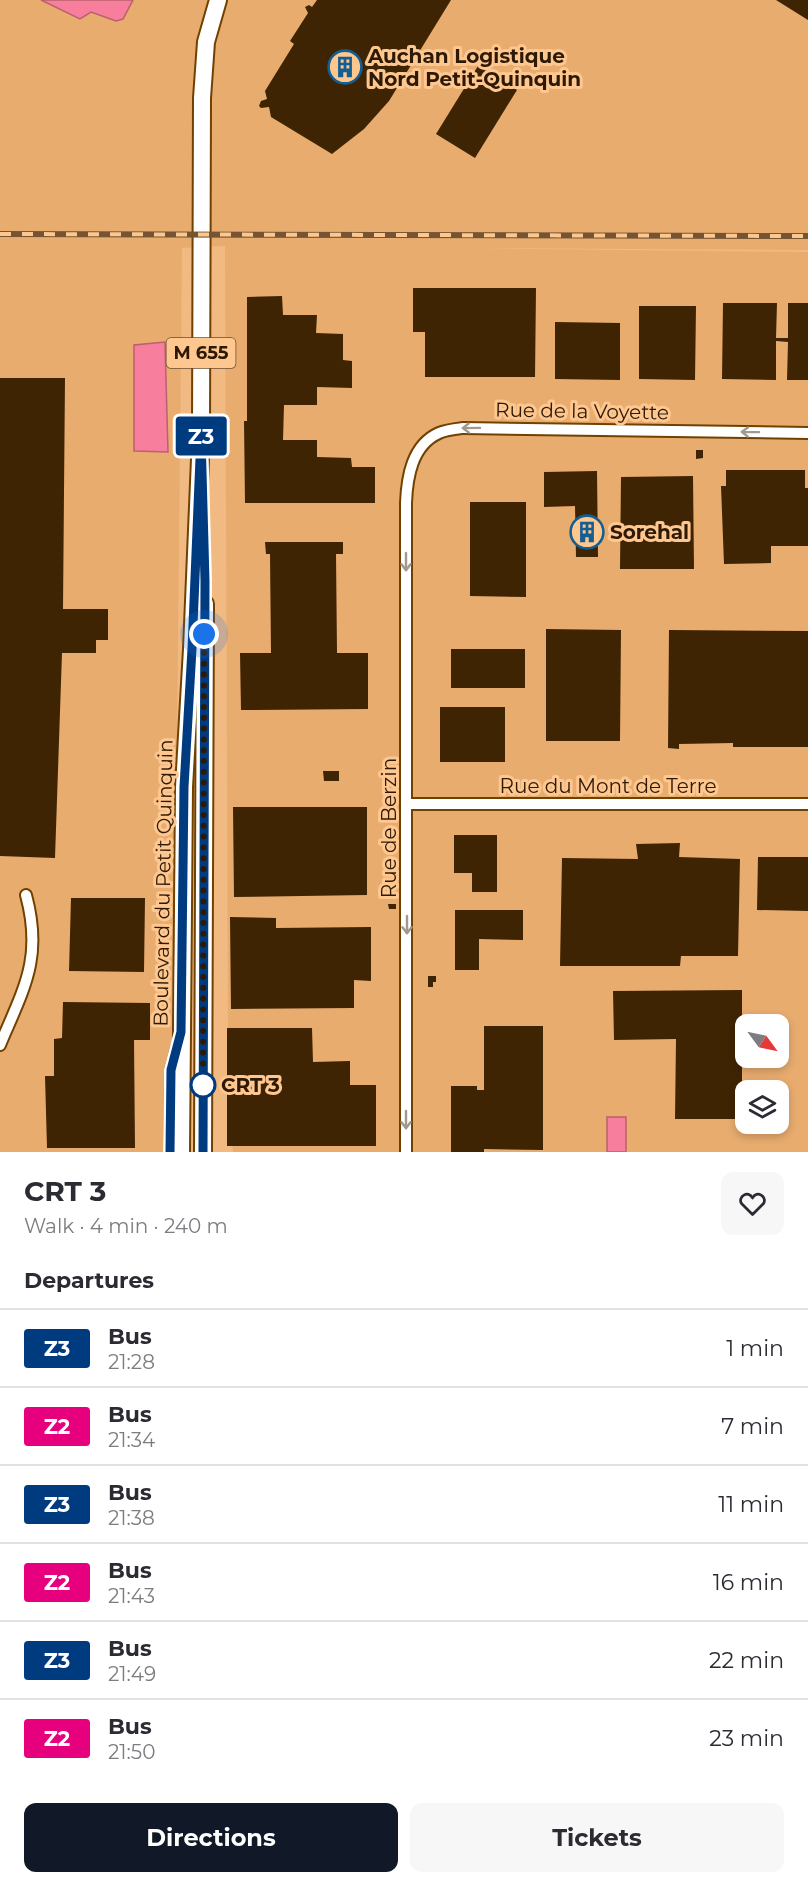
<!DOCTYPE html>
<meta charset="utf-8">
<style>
body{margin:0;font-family:Montserrat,sans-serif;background:#f7f7f7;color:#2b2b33;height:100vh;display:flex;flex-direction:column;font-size:22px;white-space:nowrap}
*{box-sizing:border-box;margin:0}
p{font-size:20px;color:#7c7c81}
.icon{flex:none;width:33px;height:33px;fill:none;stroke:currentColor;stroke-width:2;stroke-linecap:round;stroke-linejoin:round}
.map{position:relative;height:1152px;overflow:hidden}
.details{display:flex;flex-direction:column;background:#fff;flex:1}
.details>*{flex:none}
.badge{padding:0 12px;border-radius:4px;font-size:21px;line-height:39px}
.needle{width:39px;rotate:123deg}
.fabs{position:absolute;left:735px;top:1014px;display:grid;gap:12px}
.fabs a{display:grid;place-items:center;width:54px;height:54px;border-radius:12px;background:#fff;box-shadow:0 3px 9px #0003;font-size:30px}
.you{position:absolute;width:30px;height:30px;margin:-15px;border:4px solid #fff;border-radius:50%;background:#1a73e8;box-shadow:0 0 0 9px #1a73e833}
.map>.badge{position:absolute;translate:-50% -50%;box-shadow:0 0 0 3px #fff}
h2{padding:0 24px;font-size:22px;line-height:54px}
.round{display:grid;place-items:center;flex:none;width:63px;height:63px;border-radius:12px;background:#f7f7f7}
.summary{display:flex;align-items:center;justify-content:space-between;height:102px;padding:0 24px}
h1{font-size:28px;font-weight:700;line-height:45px}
.button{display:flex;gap:12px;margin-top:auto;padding:12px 24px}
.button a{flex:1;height:69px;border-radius:12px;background:#111827;color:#fff;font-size:24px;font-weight:700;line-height:69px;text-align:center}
.button a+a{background:#f7f7f7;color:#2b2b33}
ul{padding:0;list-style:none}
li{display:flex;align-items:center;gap:18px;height:78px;padding:0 24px;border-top:2px solid #e1e1e2}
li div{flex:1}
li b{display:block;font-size:22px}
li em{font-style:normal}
li .badge{min-width:66px;font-weight:700;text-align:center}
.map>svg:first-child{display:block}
.built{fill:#e8ac6f;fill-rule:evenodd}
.water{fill:#f77e9c;stroke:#bb606e;stroke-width:1.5}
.building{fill:#3f2404}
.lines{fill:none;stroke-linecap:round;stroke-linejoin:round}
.street-casing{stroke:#704100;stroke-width:14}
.primary-casing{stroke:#704100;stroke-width:20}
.street{stroke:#fff;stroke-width:10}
.primary{stroke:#fff;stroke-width:16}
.rail-casing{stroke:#745432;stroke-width:6}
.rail{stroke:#fec790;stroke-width:4;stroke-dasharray:11;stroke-linecap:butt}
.oneway{stroke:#a1988e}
.line-casing{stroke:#fff;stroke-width:14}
.line{stroke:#003b80;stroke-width:9}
.walk{stroke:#2e1a04;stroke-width:6;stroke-dasharray:0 10.8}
.stop-dot{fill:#fff;stroke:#003b80;stroke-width:3}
.labels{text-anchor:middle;stroke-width:6;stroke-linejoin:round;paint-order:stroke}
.shield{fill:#fec790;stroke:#6c4e2e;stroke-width:1.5}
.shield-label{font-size:18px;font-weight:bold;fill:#2e1a04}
.poi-label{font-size:20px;font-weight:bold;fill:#2e1a04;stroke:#fec790;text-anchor:start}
.street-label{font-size:20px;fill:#2e1a04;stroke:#fec790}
.stop-label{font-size:20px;font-weight:bold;fill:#2e1a04;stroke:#fec790;text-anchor:start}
</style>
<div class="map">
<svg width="808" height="1152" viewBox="0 0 808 1152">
<rect width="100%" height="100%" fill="#f1ba83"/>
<!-- built -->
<path class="built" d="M 0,0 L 808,0 L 808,250 L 440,248 L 808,252 L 808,1152 L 233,1152 L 228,1033 L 225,246 L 182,248 L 173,1152 L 0,1152 ZM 746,1024 L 778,1024 L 778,1058 L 746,1058 ZM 746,1090 L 778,1090 L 778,1124 L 746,1124 Z"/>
<!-- water -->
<g class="water">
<path d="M 41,0 L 133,0 L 123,19 L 116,21 L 91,12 L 80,19 Z"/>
<path d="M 165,342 L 168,452 L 134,451 L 134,345 Z"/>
<rect x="607" y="1117" width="19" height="35"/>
</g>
<!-- building -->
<g class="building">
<path d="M 317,0 L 451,0 L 389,101 L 364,129 L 332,154 L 271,117 L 269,107 L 261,108 L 259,106 L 261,101 L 267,99 L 265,91 L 294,44 L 290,41 L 308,13 L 305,7 L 309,5 L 312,7 Z"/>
<path d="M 776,0 L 808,0 L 808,20 Z"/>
<path d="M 478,66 L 517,90 L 475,158 L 436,134 Z"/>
<path d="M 413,288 L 536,288 L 535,377 L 425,377 L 425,332 L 413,332 Z"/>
<path d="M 282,296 L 283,315 L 317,315 L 316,333 L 343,334 L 343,360 L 352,361 L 352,388 L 317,387 L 317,405 L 284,405 L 283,440 L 317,440 L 317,457 L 351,458 L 352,467 L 375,467 L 375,503 L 245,503 L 244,421 L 247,421 L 247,297 Z"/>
<path d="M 723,303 L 777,303 L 776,338 L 788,338 L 788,303 L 808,303 L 808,380 L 787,380 L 788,342 L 776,341 L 776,380 L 722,379 Z"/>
<path d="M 639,306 L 696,306 L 695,380 L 639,379 Z"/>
<path d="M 555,322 L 620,323 L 620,380 L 555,379 Z"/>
<path d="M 0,378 L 65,378 L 63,609 L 108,609 L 108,640 L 96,640 L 96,653 L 62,653 L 55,858 L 0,856 Z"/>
<path d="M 696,450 L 703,450 L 703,458 L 696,459 Z"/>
<path d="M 726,470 L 805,470 L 805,488 L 808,488 L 808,546 L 771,546 L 771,563 L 724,564 L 721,486 L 726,486 Z"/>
<path d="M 597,471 L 598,557 L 576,557 L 575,506 L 544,507 L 544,472 Z"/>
<path d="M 693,476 L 694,569 L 620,569 L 621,477 Z"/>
<path d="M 470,502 L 526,502 L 526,597 L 470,596 Z"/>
<path d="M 265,542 L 343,542 L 343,554 L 336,554 L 337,653 L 368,653 L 368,709 L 241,710 L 240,653 L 271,653 L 270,554 L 266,554 Z"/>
<path d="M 546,629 L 621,630 L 620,741 L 546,741 Z"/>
<path d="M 669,630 L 808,631 L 808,747 L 733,747 L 733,743 L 679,744 L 679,749 L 668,748 Z"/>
<rect x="451" y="649" width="74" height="39"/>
<rect x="440" y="707" width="65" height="55"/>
<path d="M 323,771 L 339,771 L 339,781 L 324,781 Z"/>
<path d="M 233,807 L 367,807 L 367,895 L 234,897 Z"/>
<path d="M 454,835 L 497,835 L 497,892 L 472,892 L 472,873 L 454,873 Z"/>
<path d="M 680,843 L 679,857 L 740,859 L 738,956 L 681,956 L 680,966 L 560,966 L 562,858 L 638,859 L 636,844 Z"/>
<path d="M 758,857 L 808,857 L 808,911 L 757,910 Z"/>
<path d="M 71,898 L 145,898 L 144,972 L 69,971 Z"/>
<path d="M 388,904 L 396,904 L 396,909 L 389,909 Z"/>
<path d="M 455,910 L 523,910 L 523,940 L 479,939 L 479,970 L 455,970 Z"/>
<path d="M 230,917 L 276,918 L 276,928 L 371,927 L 371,981 L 354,980 L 354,1008 L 231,1009 Z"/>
<path d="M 428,976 L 436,976 L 436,982 L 433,982 L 433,987 L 428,987 Z"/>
<path d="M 742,990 L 742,1119 L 675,1119 L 676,1039 L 614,1040 L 613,991 Z"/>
<path d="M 63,1002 L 150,1003 L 150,1040 L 134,1040 L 135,1148 L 47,1148 L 45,1076 L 54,1076 L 54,1039 L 62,1038 Z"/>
<path d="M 484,1026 L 543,1026 L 543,1150 L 484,1149 L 484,1152 L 451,1152 L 451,1086 L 477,1086 L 477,1090 L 484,1090 Z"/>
<path d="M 227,1028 L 312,1028 L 313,1062 L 350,1061 L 350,1085 L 376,1085 L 376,1146 L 227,1146 Z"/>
</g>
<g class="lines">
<defs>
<g id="street">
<path d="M 407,804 L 808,804"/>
<path d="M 0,1045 C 24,988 43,958 26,895"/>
<path d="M 170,1152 L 171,1070 L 177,1047"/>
<path d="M 406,1152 L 406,503 C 407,477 412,445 439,433 C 446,430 455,429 463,428 L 808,433"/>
</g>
<g id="primary">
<path d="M 181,1152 L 184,787 L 192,649 L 201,435 L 202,98 L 206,42 L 218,0"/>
<path d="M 203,1152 L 205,604"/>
</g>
</defs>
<!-- street casing -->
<use href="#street" class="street-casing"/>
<!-- primary casing -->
<use href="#primary" class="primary-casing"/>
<!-- street -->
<use href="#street" class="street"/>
<!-- primary -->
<use href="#primary" class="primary"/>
<defs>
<path id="rail" d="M 0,234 L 808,236"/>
</defs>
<!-- rail casing -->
<use href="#rail" class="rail-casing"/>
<!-- rail -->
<use href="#rail" class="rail"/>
</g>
<!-- one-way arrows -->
<defs><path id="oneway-shaft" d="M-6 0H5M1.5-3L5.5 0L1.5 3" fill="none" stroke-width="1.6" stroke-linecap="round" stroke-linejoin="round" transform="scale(1.5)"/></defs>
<g class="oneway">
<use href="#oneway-shaft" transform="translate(471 428) rotate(179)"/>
<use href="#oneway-shaft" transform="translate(750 432) rotate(-179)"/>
<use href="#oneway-shaft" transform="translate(406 562) rotate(90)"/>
<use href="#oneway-shaft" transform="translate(407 925) rotate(90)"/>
<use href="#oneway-shaft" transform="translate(406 1120) rotate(90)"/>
</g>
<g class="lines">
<defs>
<path id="line" d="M 170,1152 L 171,1070 L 181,1032 L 184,787 L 192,649 L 201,435 L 205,581 L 203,1152"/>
</defs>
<!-- line casing -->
<use href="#line" class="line-casing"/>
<!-- line -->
<use href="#line" class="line"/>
<!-- walk -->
<path class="walk" d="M 203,1085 L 204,634"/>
</g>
<!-- icons -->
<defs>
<symbol id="building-ring" viewBox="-11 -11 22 22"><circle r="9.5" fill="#fec790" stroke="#155e92" stroke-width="1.5"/><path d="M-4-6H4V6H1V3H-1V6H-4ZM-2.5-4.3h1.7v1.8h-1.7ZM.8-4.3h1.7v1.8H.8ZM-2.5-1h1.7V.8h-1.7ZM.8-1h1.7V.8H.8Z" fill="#155e92"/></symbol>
</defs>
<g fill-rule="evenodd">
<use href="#building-ring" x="326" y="48" width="38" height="38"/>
<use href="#building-ring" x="568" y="513" width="38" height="38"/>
</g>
<!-- markers -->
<circle class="stop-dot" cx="203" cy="1085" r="12"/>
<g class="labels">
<!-- shield labels -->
<rect class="shield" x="166.5" y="338" width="69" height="30" rx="4.5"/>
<g class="shield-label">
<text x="201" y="359">M 655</text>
</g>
<!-- poi labels -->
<g class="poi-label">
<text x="368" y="63">Auchan Logistique<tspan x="368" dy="23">Nord Petit-Quinquin</tspan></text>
<text x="610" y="539">Sorehal</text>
</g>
<!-- street labels -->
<g class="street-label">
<text transform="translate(582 411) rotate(1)" y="7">Rue de la Voyette</text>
<text x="608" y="793">Rue du Mont de Terre</text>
<text transform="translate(389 828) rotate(-90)" y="7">Rue de Berzin</text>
<text transform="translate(163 883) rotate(-89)" y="7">Boulevard du Petit Quinquin</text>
</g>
<!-- stop labels -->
<g class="stop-label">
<text x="221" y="1092">CRT 3</text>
</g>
</g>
</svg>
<div class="fabs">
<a><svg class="needle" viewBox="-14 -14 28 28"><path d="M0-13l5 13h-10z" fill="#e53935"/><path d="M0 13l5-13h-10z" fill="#7c7c81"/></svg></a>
<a><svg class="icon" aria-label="layers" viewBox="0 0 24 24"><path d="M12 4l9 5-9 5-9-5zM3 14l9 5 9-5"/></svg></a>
</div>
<div class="you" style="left:204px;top:634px"></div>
<b class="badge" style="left:201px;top:436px;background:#003b80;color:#fff">Z3</b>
</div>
<section class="details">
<div class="summary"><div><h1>CRT 3</h1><p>Walk · 4 min · 240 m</p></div><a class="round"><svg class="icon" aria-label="heart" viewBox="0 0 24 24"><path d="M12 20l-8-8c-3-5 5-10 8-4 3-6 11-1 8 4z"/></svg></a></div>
<h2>Departures</h2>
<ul>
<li><span class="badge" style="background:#003b80;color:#fff">Z3</span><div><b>Bus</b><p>21:28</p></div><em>1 min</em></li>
<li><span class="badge" style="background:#e6007e;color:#fff">Z2</span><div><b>Bus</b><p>21:34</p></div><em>7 min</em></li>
<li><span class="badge" style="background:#003b80;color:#fff">Z3</span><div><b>Bus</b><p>21:38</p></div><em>11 min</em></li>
<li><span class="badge" style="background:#e6007e;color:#fff">Z2</span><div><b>Bus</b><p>21:43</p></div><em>16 min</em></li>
<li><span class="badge" style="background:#003b80;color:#fff">Z3</span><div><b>Bus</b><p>21:49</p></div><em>22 min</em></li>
<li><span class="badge" style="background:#e6007e;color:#fff">Z2</span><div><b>Bus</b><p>21:50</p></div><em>23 min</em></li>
</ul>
<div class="button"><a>Directions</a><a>Tickets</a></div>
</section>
